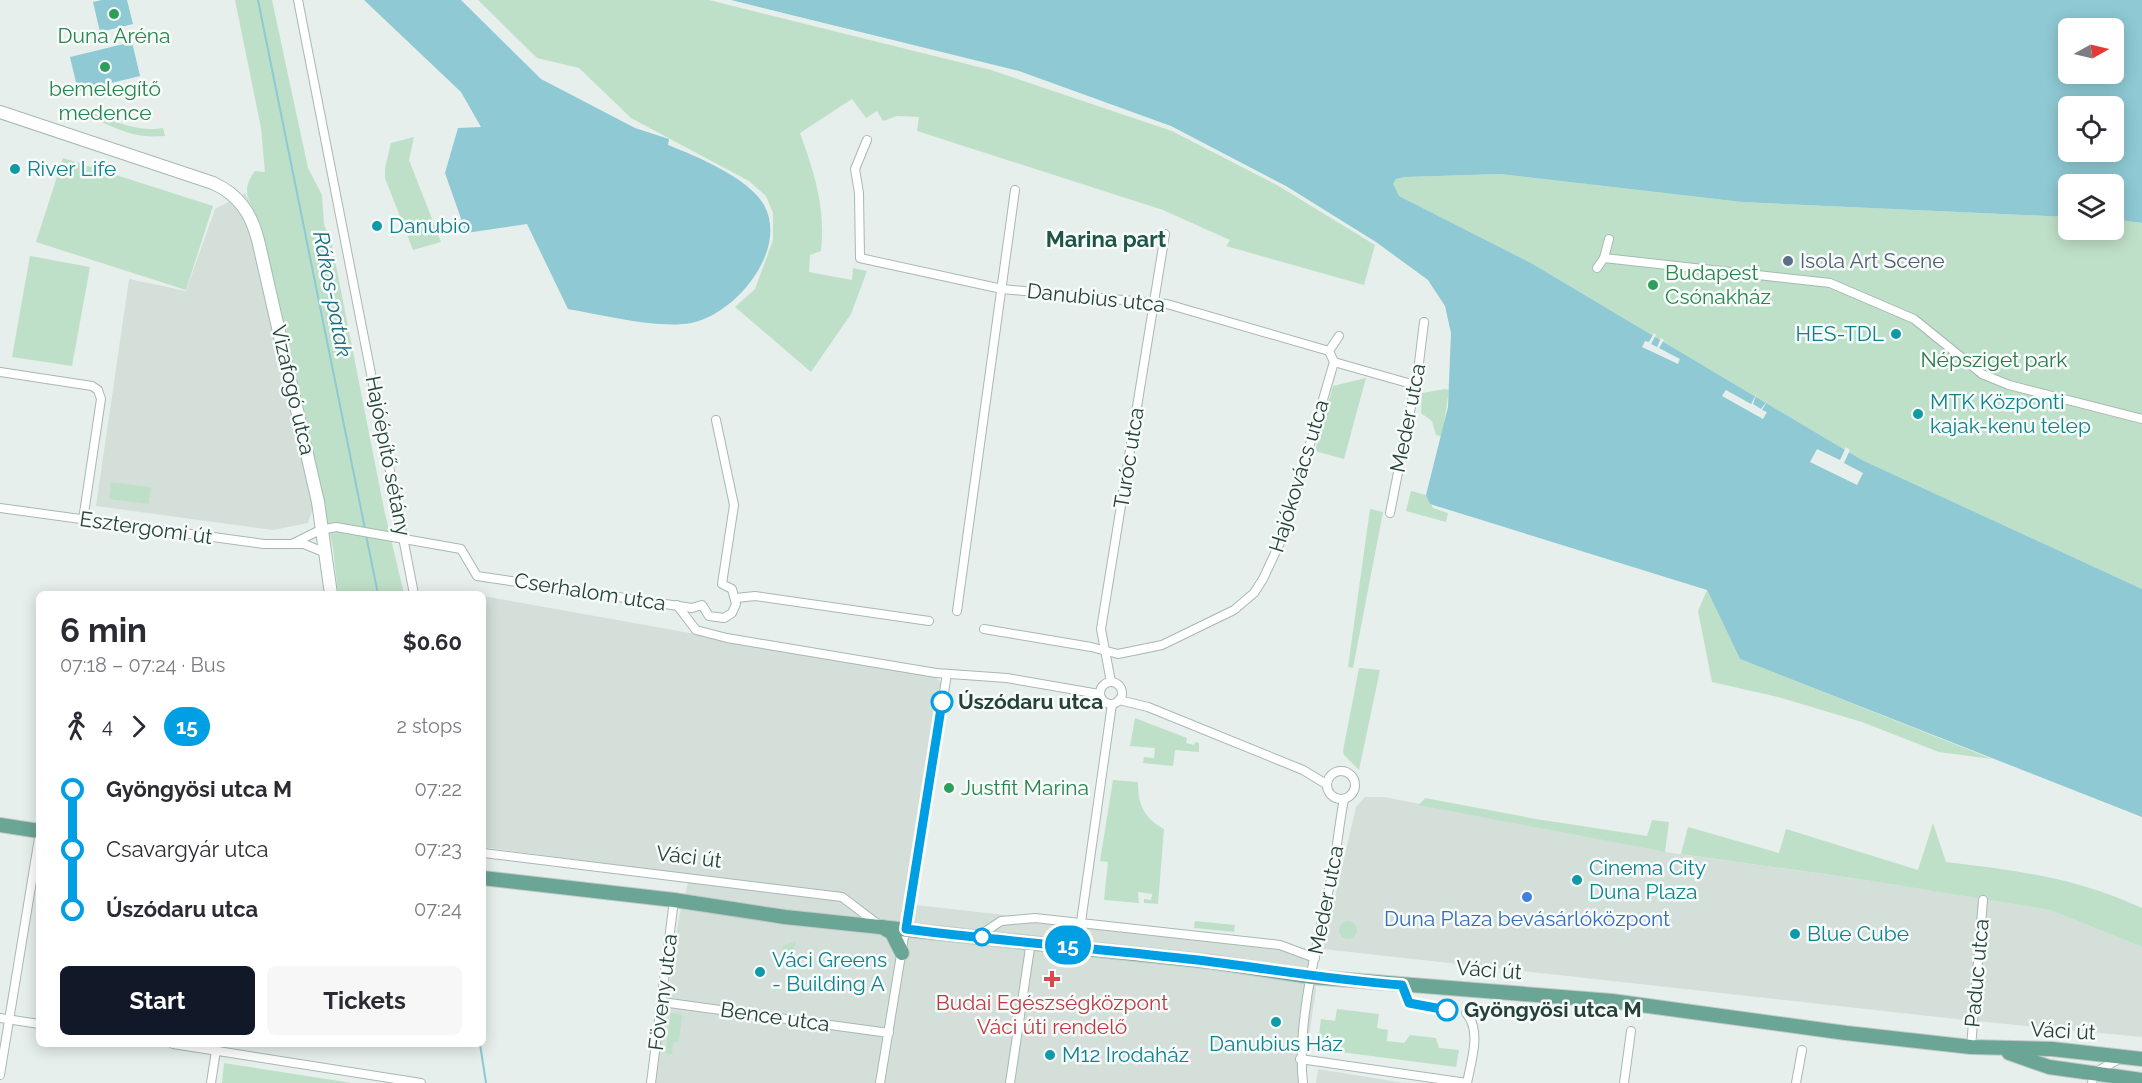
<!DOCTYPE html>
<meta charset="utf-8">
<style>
body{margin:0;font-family:Raleway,sans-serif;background:#f7f7f7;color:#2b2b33;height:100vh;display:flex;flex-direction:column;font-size:22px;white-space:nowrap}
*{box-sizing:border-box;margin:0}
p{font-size:20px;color:#7c7c81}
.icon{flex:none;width:33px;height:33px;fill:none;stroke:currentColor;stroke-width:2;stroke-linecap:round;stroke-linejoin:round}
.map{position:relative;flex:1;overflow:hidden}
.details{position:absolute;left:36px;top:591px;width:450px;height:456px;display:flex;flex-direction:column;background:#fff;border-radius:9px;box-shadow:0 3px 15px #0003}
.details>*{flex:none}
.badge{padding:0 12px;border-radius:20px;font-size:21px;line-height:39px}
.needle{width:39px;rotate:82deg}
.controls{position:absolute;left:2058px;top:18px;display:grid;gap:12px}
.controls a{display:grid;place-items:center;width:66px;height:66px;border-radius:9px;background:#fff;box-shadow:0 3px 15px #0003;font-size:30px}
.map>.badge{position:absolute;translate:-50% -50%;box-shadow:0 0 0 3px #fff}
.legs{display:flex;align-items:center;gap:9px;height:66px;padding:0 24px;font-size:20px}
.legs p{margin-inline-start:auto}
.headline{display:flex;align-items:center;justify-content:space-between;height:102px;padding:0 24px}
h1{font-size:33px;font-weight:700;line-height:45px}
.primary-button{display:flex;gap:12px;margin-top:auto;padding:12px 24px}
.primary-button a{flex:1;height:69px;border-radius:9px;background:#111827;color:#fff;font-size:24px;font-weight:700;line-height:69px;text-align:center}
.primary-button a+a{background:#f7f7f7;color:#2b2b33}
ul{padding:0 24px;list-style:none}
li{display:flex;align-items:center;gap:21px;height:60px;font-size:22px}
li i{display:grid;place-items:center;width:9px;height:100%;margin:0 8px;background:currentColor}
li i::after{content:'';width:15px;height:15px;margin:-8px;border:4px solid;border-radius:50%;background:#fff}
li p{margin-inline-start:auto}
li:first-child i{background:linear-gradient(#0000 50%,currentColor 0)}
li:last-child i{background:linear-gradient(currentColor 50%,#0000 0)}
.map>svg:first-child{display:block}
.built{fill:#d4dfda}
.green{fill:#bfe0c8}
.water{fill:#8ec9d4;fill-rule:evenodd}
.pier{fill:#e6efeb}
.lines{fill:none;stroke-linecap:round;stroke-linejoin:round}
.stream{stroke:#8ec9d4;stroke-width:2}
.street-casing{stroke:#a8b8b2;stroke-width:10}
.secondary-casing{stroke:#a4bbb3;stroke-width:14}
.primary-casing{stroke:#c2cac8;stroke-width:16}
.street{stroke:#fff;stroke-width:8}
.secondary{stroke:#fff;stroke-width:12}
.primary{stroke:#6aa596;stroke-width:14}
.line-1-casing{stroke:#fff;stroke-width:14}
.line-1{stroke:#009ee3;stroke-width:9}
.leisure-dot{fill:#2e9e5b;stroke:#f7fbf9;stroke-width:2}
.culture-dot{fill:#0f9aa8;stroke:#f7fbf9;stroke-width:2}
.service-dot{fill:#5c6f8a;stroke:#f7fbf9;stroke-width:2}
.stop-1-dot{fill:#fff;stroke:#009ee3;stroke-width:3}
.shop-dot{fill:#3f7fe0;stroke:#f7fbf9;stroke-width:2}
.health-dot{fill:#e0444e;stroke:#f7fbf9;stroke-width:2}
.labels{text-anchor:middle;stroke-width:5;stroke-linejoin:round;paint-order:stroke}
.leisure-label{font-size:21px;fill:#27864d;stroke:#f7fbf9}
.culture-label{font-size:21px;fill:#0d838f;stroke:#f7fbf9;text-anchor:start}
.service-label{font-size:21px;fill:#4e5e75;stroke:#f7fbf9;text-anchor:start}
.street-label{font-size:21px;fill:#24423a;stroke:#f7fbf9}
.park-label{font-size:21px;fill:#2d7a4b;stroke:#f7fbf9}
.stop-label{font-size:21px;font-weight:bold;fill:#24423a;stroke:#f7fbf9;text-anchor:start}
.shop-label{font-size:21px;fill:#366cbe;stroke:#f7fbf9}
.health-label{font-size:21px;fill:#be3a42;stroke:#f7fbf9}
.neighbourhood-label{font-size:22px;font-weight:bold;fill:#1f5548;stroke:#f7fbf9}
.water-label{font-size:22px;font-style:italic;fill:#1c6f80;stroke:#f7fbf9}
</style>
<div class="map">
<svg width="2142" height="1083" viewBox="0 0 2142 1083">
<rect width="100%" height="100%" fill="#e6efeb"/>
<!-- built -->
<g class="built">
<path d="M 245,193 L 257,213 L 261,227 L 324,505 L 313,508 L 308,523 L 273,530 L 96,506 L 129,279 L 186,291 L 215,209 Z"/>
<path d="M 483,596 L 935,677 L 941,682 L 907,904 L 1307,949 L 1316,989 L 1302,1083 L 655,1083 L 679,917 L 690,875 L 483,847 Z"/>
<path d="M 1365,797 L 1384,797 L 1665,852 L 1859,879 L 2052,910 L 2142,947 L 2142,1037 L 1965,1020 L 1323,949 L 1356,807 Z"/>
<path d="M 1318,1069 L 1386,1080 L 1404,1083 L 1316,1083 Z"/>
</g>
<!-- green -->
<g class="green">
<path d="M 235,0 L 272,0 L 308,168 L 322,195 L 324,224 L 332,245 L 384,509 L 404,594 L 338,594 L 333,548 L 261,227 C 254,203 237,195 255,171 L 265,172 L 261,128 Z"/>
<path d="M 478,0 L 709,0 L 991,70 L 1172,131 L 1277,185 L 1375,245 L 1364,285 L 1226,246 L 1230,240 L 1163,210 L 917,131 L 919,117 L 897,116 L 883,121 L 877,111 L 866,118 L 852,99 L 800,133 C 814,172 826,208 821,251 L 810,255 L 809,272 L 852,280 L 853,268 L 867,271 L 851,314 L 811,372 L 735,307 L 755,289 L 773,240 L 773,213 L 766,196 L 749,181 L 631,118 L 579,68 L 537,58 Z"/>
<path d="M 69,111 C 98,107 126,135 163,128 L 165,136 C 122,140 105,118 69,111 Z"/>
<path d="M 414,137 L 409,160 L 441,242 L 413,250 L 385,178 L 385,168 L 391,143 Z"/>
<path d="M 63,158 L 213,206 L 186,290 L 36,242 Z"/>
<path d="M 1500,174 L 1742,202 L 2068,217 L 2068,230 L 2114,230 L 2114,219 L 2142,223 L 2142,589 L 1862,460 L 1531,263 L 1399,196 L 1394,191 L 1393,184 L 1396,179 L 1405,177 Z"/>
<path d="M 30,256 L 90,267 L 72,366 L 12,357 Z"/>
<path d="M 1366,378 L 1344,459 L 1315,451 L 1333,386 Z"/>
<path d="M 1445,389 L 1449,390 L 1442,437 L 1436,435 L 1432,421 L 1421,413 L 1422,393 Z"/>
<path d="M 111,482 L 151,487 L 149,504 L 109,499 Z"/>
<path d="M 1411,491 L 1426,495 L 1433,508 L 1448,513 L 1446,522 L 1406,511 Z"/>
<path d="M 1370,509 L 1383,512 L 1353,668 L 1348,667 Z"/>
<path d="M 1707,590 L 1740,659 L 1992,759 L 1939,752 L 1862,722 L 1778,697 L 1712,682 L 1698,611 Z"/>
<path d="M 1359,668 L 1380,670 L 1359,770 L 1344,755 L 1343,751 Z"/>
<path d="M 1135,718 L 1187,738 L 1186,743 L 1194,745 L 1195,742 L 1199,743 L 1199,752 L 1175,750 L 1173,766 L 1143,763 L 1144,757 L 1154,758 L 1155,748 L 1130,746 Z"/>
<path d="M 1113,780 L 1138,782 C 1138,805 1144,818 1164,829 L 1158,904 L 1144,903 L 1144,899 L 1151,900 L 1152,894 L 1138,892 L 1139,903 L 1104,900 L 1108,862 L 1100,861 Z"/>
<path d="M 1425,798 L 1536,819 L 1647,836 L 1652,820 L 1669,822 L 1665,852 L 1419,805 Z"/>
<path d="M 1933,823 L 1946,862 C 2015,870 2078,878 2142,908 L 2142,947 L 2051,910 L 1859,879 L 1681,854 L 1688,827 L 1779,853 L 1786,829 L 1918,870 Z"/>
<path d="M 1195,921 L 1235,925 L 1234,932 L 1194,928 Z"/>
<circle cx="1348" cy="930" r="9"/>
<path d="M 796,941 L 789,967 L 782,961 L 785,956 L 781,954 L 783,946 Z"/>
<path d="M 1337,1009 L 1379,1014 L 1377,1028 L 1388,1030 L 1387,1041 L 1404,1043 L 1410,1035 L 1436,1038 L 1439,1048 L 1459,1050 L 1456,1067 L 1317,1049 L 1321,1019 L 1335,1021 Z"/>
<path d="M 671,1013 L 682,1015 L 679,1041 L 673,1043 L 672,1054 L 665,1053 Z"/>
<path d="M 224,1063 L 352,1083 L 222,1083 Z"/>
</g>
<!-- water -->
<g class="water">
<path d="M 102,0 L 127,0 L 133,24 L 100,32 L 93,2 Z"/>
<path d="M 364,0 L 461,0 L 541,79 L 635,128 L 669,139 L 668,145 C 696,156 749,178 764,205 C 789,250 735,315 691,323 C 659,329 602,315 568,309 L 527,224 L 466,233 L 445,173 L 458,128 L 481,127 L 461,92 Z"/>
<path d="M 731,0 L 2142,0 L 2142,223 L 2114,219 L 2114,184 L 2068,184 L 2068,217 L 1742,202 L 1500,174 L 1405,177 L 1396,179 L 1393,184 L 1399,196 L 1531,263 L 1862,460 L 2142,589 L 2142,817 L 1740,659 L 1707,590 L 1430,504 L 1426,495 L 1448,407 L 1451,333 L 1445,306 L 1428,280 L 1376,242 L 1286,186 L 1171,126 L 1019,71 ZM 2068,28 L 2114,28 L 2114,74 L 2068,74 ZM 2068,106 L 2114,106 L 2114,152 L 2068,152 Z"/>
<path d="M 132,42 L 140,76 L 78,91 L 70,57 Z"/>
</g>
<!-- pier -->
<g class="pier">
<path d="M 1654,333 L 1656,335 L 1651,344 L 1657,347 L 1661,338 L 1664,340 L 1659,348 L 1680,359 L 1678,364 L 1642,347 L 1645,341 L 1649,342 Z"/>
<path d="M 1726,390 L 1751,404 L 1757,393 L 1753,404 L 1761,409 L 1768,400 L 1762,410 L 1767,412 L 1763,419 L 1722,396 Z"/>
<path d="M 1846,447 L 1850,450 L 1844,463 L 1863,473 L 1857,485 L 1810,462 L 1817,449 L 1840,460 Z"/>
</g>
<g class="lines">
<!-- stream -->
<g class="stream">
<path d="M 258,0 L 365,529"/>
<path d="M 366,535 L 378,594"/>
<path d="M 480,1044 L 486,1083"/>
</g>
<defs>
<g id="street">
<path d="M 298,0 L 414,594"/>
<path d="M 867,140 L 855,169 L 859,193 L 860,258 L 1002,289 L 1167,304 L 1329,351"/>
<path d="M 1609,239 L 1604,258 L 1830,283 L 1914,319 L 1982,374 L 2009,385 L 2142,419"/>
<path d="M 1597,268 L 1604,258"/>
<path d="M 1334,362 L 1415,385"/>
<path d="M 0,372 L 92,386 L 98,390 L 101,399 L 83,520"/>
<path d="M 0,508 L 264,544 L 304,544 L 326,553"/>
<path d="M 1390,513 L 1418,371 L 1424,322"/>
<path d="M 292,544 L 320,530 L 336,527 L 461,549 L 477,576 L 692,608 L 702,605 L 709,616 L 724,618 L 732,613 L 736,604 L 732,589 L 722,584 L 734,505 L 716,420"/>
<path d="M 736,598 L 755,596 L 929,621"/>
<path d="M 677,605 L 696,630 L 727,638 L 936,673 L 1007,678 L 1099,694"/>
<path d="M 957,611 L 1015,190"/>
<path d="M 984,629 L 1091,647 L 1118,654 L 1162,645 L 1234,610 L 1254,593 L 1263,579 L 1283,536 L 1334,362 L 1329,351 L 1339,336"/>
<circle cx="1111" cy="693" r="11"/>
<path d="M 1111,682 L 1101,629 L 1165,234"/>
<path d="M 1119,700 L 1148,707 L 1303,770 L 1326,784"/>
<circle cx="1341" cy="785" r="14"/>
<path d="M 483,853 L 842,897 L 879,925"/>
<path d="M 1081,922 L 1112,704"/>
<path d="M 977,937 L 1001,921 L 1035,918 L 1280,945 L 1315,958"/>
<path d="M 662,1002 L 889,1033"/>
<path d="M 1466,1013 C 1482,1030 1471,1062 1467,1083"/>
<path d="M 0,1018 L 39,1024"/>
<path d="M 173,1044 L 421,1083"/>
<path d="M 1971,1047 L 1983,900"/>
<path d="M 1300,1059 L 1467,1083"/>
<path d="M 0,1075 L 39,838"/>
<path d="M 211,1083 L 217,1044"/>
<path d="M 651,1083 L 674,900"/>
<path d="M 880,1083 L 947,674"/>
<path d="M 1010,1083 L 1031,941"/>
<path d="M 1303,1083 C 1296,1023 1319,936 1332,875 C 1337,850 1339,824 1344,799"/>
<path d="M 1624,1083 L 1631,1031"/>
<path d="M 1796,1083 L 1802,1050"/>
<path d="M 2092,1083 L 2094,1073 L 2121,1058"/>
</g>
<path id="secondary" d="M 0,112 L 213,183 C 239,195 251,213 258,240 L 318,502 L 331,594"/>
<g id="primary">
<path d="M 0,825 L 39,831"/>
<path d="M 483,878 L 674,900 L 785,917 L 1212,962 L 1312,977 L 1612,1001 L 1846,1033 L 1971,1047 L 2052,1049 L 2142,1059"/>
<path d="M 882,927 L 892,933 L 902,953"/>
<path d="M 2009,1053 L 2049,1067 L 2142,1080"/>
</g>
</defs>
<!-- street casing -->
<use href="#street" class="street-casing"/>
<!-- secondary casing -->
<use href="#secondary" class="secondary-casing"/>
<!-- primary casing -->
<use href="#primary" class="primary-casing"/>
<!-- street -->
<use href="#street" class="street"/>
<!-- secondary -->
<use href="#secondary" class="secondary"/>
<!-- primary -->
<use href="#primary" class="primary"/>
</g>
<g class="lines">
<defs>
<path id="line-1" d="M 942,702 L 906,929 C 1000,941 1094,948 1188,959 C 1260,967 1330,980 1402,985 L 1409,1003 L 1447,1010"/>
</defs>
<!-- line-1 casing -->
<use href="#line-1" class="line-1-casing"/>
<!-- line-1 -->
<use href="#line-1" class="line-1"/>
</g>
<!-- markers -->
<g class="leisure-dot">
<circle cx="114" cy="14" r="6"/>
<circle cx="105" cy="67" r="6"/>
<circle cx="1653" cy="285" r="6"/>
<circle cx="949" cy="788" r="6"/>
</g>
<g class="culture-dot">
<circle cx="15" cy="169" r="6"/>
<circle cx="377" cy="226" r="6"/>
<circle cx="1896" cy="334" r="6"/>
<circle cx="1918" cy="414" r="6"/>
<circle cx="1577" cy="880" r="6"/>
<circle cx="1795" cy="934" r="6"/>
<circle cx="760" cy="972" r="6"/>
<circle cx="1276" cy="1022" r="6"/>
<circle cx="1050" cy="1055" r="6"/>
</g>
<circle class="service-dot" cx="1788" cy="261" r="6"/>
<g class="stop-1-dot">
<circle cx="942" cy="702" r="10"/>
<circle cx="982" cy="937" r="8"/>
<circle cx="1447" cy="1010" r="10"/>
</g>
<circle class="shop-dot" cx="1527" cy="897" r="6"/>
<path class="health-dot" d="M1049 970h6v6h6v6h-6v6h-6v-6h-6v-6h6z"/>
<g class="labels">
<!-- leisure labels -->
<g class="leisure-label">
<text x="114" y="43">Duna Aréna</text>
<text x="105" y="96">bemelegítő<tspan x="105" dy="24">medence</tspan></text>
<text x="1665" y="280" text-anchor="start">Budapest<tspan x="1665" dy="24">Csónakház</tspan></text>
<text x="961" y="795" text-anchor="start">Justfit Marina</text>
</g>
<!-- culture labels -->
<g class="culture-label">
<text x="27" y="176">River Life</text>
<text x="389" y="233">Danubio</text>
<text x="1884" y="341" text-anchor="end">HES-TDL</text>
<text x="1930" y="409">MTK Központi<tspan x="1930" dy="24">kajak-kenu telep</tspan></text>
<text x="1589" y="875">Cinema City<tspan x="1589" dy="24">Duna Plaza</tspan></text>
<text x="1807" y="941">Blue Cube</text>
<text x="772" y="967">Váci Greens<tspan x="772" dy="24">- Building A</tspan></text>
<text x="1276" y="1051" text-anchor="middle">Danubius Ház</text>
<text x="1062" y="1062">M12 Irodaház</text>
</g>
<!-- service labels -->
<g class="service-label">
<text x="1800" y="268">Isola Art Scene</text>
</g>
<!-- street labels -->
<g class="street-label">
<text transform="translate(1096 298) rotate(6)" y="7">Danubius utca</text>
<text transform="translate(293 390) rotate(77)" y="7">Vizafogó utca</text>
<text transform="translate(1408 418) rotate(-79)" y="7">Meder utca</text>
<text transform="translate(388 456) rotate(79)" y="7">Hajóépítő sétány</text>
<text transform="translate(1129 458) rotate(-81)" y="7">Turóc utca</text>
<text transform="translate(1299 476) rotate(-73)" y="7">Hajókovács utca</text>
<text transform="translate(146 528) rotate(8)" y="7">Esztergomi út</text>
<text transform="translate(590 592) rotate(9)" y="7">Cserhalom utca</text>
<text transform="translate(689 857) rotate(7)" y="7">Váci út</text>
<text transform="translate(1326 900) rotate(-79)" y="7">Meder utca</text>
<text transform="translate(1489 970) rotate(4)" y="7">Váci út</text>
<text transform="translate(1977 973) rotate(-85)" y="7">Paduc utca</text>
<text transform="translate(663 992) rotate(-83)" y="7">Föveny utca</text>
<text transform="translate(775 1017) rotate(8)" y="7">Bence utca</text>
<text transform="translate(2063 1031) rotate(3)" y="7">Váci út</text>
</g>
<!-- park labels -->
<g class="park-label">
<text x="1994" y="367">Népsziget park</text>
</g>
<!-- stop labels -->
<g class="stop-label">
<text x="958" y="709">Úszódaru utca</text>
<text x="1464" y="1017">Gyöngyösi utca M</text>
</g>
<!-- shop labels -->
<g class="shop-label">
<text x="1527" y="926">Duna Plaza bevásárlóközpont</text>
</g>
<!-- health labels -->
<g class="health-label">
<text x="1052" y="1010">Budai Egészségközpont<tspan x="1052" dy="24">Váci úti rendelő</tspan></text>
</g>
<!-- neighbourhood labels -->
<g class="neighbourhood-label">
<text x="1106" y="247">Marina part</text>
</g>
<!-- water labels -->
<g class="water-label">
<text transform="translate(333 294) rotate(79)" y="8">Rákos-patak</text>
</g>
</g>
</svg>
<div class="controls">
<a><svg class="needle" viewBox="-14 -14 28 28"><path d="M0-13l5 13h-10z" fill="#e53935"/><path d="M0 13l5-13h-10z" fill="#7c7c81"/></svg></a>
<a><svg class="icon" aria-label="locate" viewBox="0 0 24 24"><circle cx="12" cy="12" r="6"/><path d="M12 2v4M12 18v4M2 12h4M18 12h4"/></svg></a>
<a><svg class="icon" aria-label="layers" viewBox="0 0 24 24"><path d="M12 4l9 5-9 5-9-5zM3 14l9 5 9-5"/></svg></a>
</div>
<b class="badge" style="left:1068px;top:945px;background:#009ee3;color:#fff">15</b>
<section class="details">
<div class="headline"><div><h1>6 min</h1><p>07:18 – 07:24 · Bus</p></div><b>$0.60</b></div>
<div class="legs"><svg class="icon" aria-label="walk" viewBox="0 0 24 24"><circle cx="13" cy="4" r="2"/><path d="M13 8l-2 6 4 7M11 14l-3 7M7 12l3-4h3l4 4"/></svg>4<svg class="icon" aria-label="forward" viewBox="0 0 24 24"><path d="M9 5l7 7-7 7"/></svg><b class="badge" style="background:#009ee3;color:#fff">15</b><p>2 stops</p></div>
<ul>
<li><i style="color:#009ee3"></i><b>Gyöngyösi utca M</b><p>07:22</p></li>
<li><i style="color:#009ee3"></i><span>Csavargyár utca</span><p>07:23</p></li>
<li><i style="color:#009ee3"></i><b>Úszódaru utca</b><p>07:24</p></li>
</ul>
<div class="primary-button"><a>Start</a><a>Tickets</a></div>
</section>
</div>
